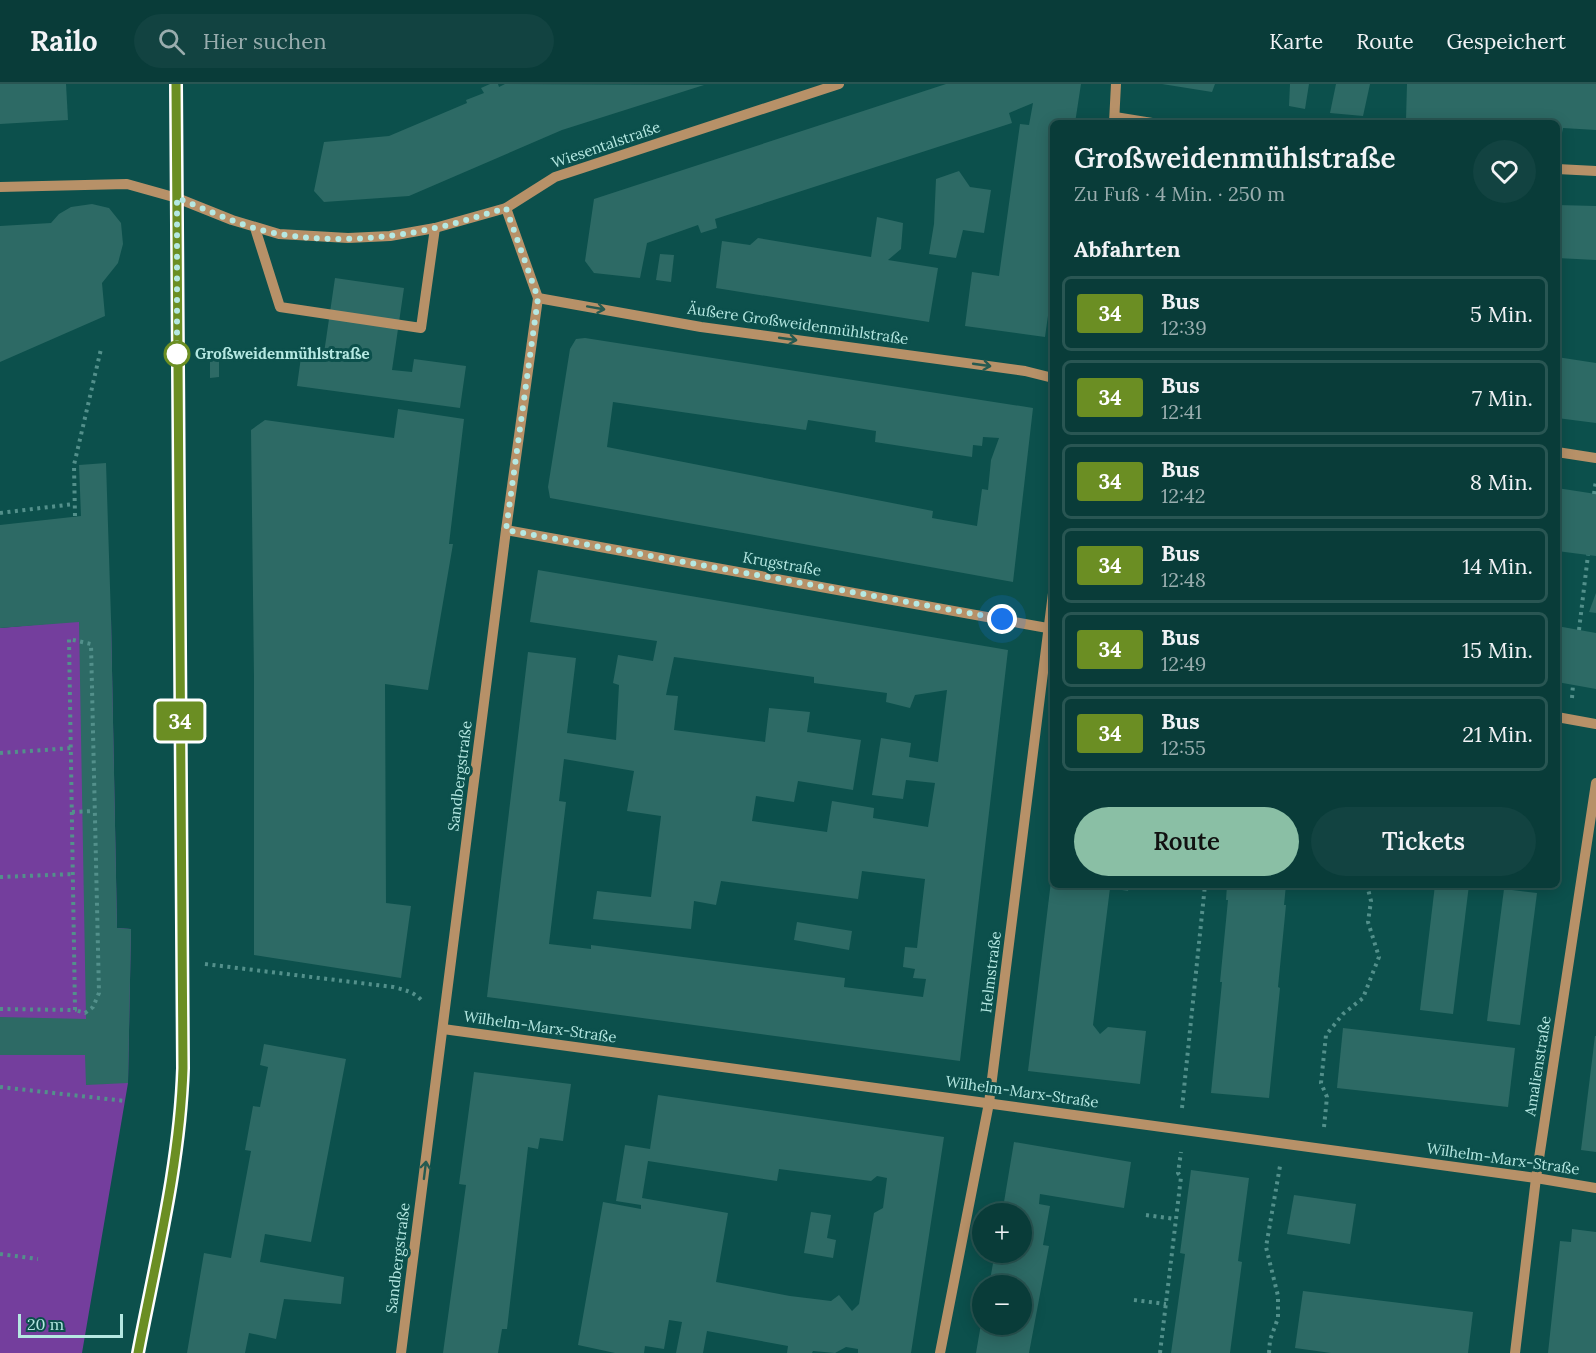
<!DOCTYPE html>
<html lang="de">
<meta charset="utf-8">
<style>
body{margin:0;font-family:Lora,serif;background:#124341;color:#f1f3f6;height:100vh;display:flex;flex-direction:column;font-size:22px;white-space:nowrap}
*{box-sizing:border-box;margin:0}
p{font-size:20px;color:#99adae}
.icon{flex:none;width:33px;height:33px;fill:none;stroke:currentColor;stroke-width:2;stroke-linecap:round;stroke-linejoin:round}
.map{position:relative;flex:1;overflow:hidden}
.panel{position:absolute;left:1050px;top:36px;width:510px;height:768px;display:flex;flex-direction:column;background:#093c39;border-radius:9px;box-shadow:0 3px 15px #0003,0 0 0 2px #295653}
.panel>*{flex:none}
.badge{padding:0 12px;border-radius:4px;font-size:21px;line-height:39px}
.buttons{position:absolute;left:972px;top:1119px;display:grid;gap:12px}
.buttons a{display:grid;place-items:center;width:60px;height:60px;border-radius:50%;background:#093c39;box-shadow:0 3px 15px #0003,0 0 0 2px #295653;font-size:30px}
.scale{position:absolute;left:18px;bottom:15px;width:105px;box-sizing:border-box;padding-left:6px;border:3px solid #b5e8e2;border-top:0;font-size:16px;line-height:21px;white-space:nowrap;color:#b5e8e2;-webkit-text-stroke:4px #0c504c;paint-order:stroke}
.you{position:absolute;width:30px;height:30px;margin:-15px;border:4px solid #fff;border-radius:50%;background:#1a73e8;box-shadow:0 0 0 9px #1a73e833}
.map>.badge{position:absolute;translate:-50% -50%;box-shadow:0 0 0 3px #fff}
h2{padding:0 24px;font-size:22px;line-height:54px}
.round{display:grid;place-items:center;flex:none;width:63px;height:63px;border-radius:32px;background:#124341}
.summary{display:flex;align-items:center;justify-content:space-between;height:102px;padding:0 24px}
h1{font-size:28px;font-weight:600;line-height:45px}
.cta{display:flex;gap:12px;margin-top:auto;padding:12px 24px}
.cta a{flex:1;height:69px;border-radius:36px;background:#8abfa5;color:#111;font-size:24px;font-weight:600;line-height:69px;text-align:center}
.cta a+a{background:#124341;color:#f1f3f6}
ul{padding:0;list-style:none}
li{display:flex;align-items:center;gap:18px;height:75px;margin:0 12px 9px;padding:0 12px;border:3px solid #295653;border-radius:9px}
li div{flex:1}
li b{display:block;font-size:22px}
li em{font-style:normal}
li .badge{min-width:66px;font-weight:700;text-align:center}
header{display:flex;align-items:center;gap:36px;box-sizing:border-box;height:84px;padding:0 30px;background:#093c39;border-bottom:2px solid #295653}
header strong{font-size:28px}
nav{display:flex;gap:33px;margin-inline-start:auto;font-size:21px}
.search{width:420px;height:54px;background:#124341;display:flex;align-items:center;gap:15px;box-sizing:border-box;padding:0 21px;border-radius:33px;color:#99adae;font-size:22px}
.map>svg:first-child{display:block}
.green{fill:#743e9d}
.building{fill:#2d6a65;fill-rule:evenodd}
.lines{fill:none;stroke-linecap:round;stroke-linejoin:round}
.path{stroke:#53908b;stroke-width:4;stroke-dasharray:3 4.5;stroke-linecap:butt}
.minor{stroke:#b79168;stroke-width:10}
.oneway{stroke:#265a50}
.line-casing{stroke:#fff;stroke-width:14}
.line{stroke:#6b8e23;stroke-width:9}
.walk{stroke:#b5e8e2;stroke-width:6;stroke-dasharray:0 10.8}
.stop-dot{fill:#fff;stroke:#6b8e23;stroke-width:3}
.labels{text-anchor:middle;stroke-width:6;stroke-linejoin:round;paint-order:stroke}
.street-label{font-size:15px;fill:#b5e8e2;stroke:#0c504c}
.stop-label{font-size:15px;font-weight:bold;fill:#b5e8e2;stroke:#0c504c;text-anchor:start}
</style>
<header>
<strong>Railo</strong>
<div class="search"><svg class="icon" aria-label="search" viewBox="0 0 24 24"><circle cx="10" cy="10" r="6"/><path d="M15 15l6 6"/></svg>Hier suchen</div>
<nav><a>Karte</a><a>Route</a><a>Gespeichert</a></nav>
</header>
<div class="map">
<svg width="1596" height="1269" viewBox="0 0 1596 1269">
<rect width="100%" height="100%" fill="#0c504c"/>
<!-- green -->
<path class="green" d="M 111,534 L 117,844 L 131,845 L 128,999 L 82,1269 L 0,1269 L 0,544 Z"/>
<!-- building -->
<g class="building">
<path d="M 0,0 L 66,0 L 68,36 L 0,40 Z"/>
<path d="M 490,0 L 498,0 L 499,3 L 505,0 L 704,1 L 562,46 L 409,112 L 324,118 L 314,107 L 324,58 L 389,52 L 467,19 L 466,16 L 484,9 L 481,4 Z"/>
<path d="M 946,0 L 1081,0 L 1075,39 L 1053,39 L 1053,196 L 1045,253 L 965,242 L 972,188 L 999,192 L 1020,40 L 1029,41 L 1033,19 L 1009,29 L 1012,39 L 715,135 L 717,144 L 701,149 L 698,141 L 647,159 L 640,194 L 594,189 L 585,177 L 594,115 Z"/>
<path d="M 1162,0 L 1215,0 L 1212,8 Z"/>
<path d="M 1290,0 L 1309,0 L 1305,25 L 1289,22 Z"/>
<path d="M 1336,0 L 1370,0 L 1363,32 L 1330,29 Z"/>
<path d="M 1407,0 L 1596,0 L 1596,46 L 1563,44 L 1562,49 L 1557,49 L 1557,39 L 1467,39 L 1406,36 Z"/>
<path d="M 959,87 L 970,103 L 991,106 L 984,149 L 963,146 L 956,174 L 929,170 L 934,140 L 936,95 Z"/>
<path d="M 92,120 L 109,124 L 121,139 L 123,160 L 118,179 L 102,199 L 105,232 L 0,278 L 0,142 L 51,139 L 59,130 L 71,123 Z"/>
<path d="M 1557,121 L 1596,122 L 1596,176 L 1557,174 Z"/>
<path d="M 877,133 L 903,139 L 901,165 L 888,176 L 938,184 L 929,238 L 716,204 L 722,157 L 750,161 L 758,154 L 871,173 Z"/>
<path d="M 660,170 L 674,171 L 671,198 L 656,196 Z"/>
<path d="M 335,194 L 404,204 L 392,286 L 412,288 L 414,275 L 466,282 L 460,324 L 297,302 L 301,273 L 323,276 Z"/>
<path d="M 585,254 L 1033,324 L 1013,498 L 550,414 L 548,403 L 570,265 L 576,255 ZM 613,318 L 806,346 L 808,336 L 876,347 L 875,358 L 972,373 L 973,361 L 982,362 L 983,353 L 999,354 L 991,376 L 988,406 L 982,405 L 977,442 L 932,434 L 933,427 L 607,363 Z"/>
<path d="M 210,271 L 219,271 L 219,293 L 210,294 Z"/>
<path d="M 1557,273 L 1596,279 L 1596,339 L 1557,334 Z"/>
<path d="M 398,325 L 464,335 L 449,460 L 453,460 L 428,606 L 385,600 L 386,819 L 411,822 L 401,894 L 254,871 L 254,593 L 251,346 L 265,336 L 394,354 Z"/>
<path d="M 106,379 L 111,534 L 117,844 L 131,845 L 128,999 L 86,1001 L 85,971 L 0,971 L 0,933 L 86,935 L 79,538 L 0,544 L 0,441 L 81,432 L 79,381 Z"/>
<path d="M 1557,404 L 1596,410 L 1596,472 L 1557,467 Z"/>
<path d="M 538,486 L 1008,566 L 960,977 L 487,913 L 528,568 L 576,574 L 567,649 L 616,656 L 619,601 L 613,599 L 618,571 L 653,577 L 657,557 L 530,538 ZM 674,573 L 814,593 L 814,599 L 887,609 L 886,618 L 910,624 L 915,611 L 947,606 L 938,678 L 909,673 L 911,659 L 881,654 L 872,711 L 903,715 L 906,696 L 935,699 L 928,743 L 873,734 L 874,724 L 832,717 L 827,748 L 752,737 L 756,712 L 794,718 L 798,697 L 853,706 L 861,656 L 807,648 L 810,628 L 769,624 L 765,658 L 674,646 L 678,612 L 666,611 ZM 564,675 L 634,687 L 627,727 L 661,732 L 651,813 L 597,807 L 593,835 L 691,845 L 694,817 L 716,821 L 721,797 L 858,815 L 862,787 L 925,795 L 917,864 L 905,863 L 903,883 L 915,885 L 913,894 L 926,895 L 923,913 L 844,903 L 845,894 L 591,861 L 591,865 L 549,860 L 566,718 L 559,717 Z"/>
<path d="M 1596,509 L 1596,529 L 1589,528 Z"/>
<path d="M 1557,542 L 1596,549 L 1596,605 L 1557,598 Z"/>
<path d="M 1052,789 L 1053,801 L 1129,801 L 1128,807 L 1110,804 L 1093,941 L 1100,950 L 1108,943 L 1146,947 L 1140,1000 L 1028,987 Z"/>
<path d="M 1227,801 L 1286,801 L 1284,821 L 1286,821 L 1278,903 L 1280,904 L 1269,1014 L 1211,1009 L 1222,898 L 1220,898 L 1228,816 L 1226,816 Z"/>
<path d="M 1435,801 L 1469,801 L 1453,930 L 1420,926 Z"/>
<path d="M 1504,805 L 1537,809 L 1520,941 L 1487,937 Z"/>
<path d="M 797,838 L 852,847 L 849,866 L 794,856 Z"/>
<path d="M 1343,944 L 1515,964 L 1508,1023 L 1337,1004 Z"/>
<path d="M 1595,952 L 1596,952 L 1596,1068 L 1581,1066 Z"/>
<path d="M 264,960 L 346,975 L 311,1158 L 265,1150 L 260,1178 L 344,1193 L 341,1220 L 284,1215 L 276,1255 L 249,1249 L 245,1269 L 187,1269 L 204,1169 L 231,1174 L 251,1067 L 245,1066 L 253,1022 L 260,1023 L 268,983 L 260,981 Z"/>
<path d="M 474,988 L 571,1000 L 563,1057 L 540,1054 L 538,1065 L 528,1063 L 507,1245 L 502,1245 L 498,1269 L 443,1269 L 466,1101 L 459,1100 Z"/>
<path d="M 658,1011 L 944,1053 L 911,1269 L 858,1269 L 858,1265 L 846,1263 L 835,1269 L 813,1267 L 812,1269 L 787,1269 L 788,1262 L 707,1247 L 703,1269 L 676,1269 L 682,1238 L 669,1236 L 664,1265 L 645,1262 L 644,1269 L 615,1269 L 578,1261 L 603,1118 L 641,1125 L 641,1121 L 616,1117 L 625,1061 L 650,1065 ZM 648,1077 L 777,1097 L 779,1085 L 871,1097 L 877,1092 L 887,1094 L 883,1124 L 874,1129 L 859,1220 L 852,1227 L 839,1211 L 831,1217 L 790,1212 L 716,1198 L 728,1129 L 642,1114 Z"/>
<path d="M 1014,1058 L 1131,1078 L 1124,1124 L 1040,1110 L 1039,1120 L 1050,1122 L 1043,1161 L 1049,1162 L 1029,1269 L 976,1269 L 981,1240 L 1022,1240 L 1022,1202 L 989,1202 L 995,1168 L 1022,1168 L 1022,1130 L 1002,1130 Z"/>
<path d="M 1191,1086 L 1249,1094 L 1238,1177 L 1242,1178 L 1230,1269 L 1171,1269 L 1185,1170 L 1180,1169 Z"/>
<path d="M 1294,1111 L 1356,1120 L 1350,1160 L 1287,1150 Z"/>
<path d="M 811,1128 L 831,1131 L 827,1154 L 836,1156 L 833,1174 L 804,1169 Z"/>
<path d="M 1572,1145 L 1596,1148 L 1596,1269 L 1548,1269 L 1560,1157 L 1571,1158 Z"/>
<path d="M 1303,1207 L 1473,1228 L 1468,1269 L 1331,1269 L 1295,1264 Z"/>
</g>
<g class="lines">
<!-- path -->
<g class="path">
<path d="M 1594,410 L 1596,396"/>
<path d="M 0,429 L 74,420"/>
<path d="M 75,432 L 74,381 L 101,265"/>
<path d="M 1579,546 L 1588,471"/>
<path d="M 1572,614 L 1573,601"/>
<path d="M 0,669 L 72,664"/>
<path d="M 72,728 L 94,727"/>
<path d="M 0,793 L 74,790"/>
<path d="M 205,880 L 393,903 C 405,906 415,908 423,918"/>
<path d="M 0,925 L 75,926 L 69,555 L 91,560 L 99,909 L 93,923 L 85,929 L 75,926"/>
<path d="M 0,1003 L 125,1017"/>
<path d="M 1182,1024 L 1205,801"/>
<path d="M 1324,1043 L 1327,1013 L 1321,999 L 1326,951 L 1343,930 L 1363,914 L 1379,873 L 1368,838 L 1371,817 L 1367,801"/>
<path d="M 1146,1131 L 1175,1135"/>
<path d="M 0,1170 L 38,1175"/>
<path d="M 1134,1216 L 1166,1220"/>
<path d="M 1160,1269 L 1181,1093 L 1178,1089 L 1181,1068"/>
<path d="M 1269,1269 L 1270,1256 L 1278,1234 L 1278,1212 L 1266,1163 L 1280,1082"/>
</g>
<!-- minor -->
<g class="minor">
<path d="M 1115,33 L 1152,39"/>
<path d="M 1114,39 L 1116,0"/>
<path d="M 1557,85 L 1596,87"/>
<path d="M 0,103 L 127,100 L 177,114 L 232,136 L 279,150 L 348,154 L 390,152 L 435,144 L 506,124 L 555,93 L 839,0"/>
<path d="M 255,144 L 280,223 L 421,244 L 435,144"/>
<path d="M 538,214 L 701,243 L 1025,287 L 1053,294"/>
<path d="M 1557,368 L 1596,374"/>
<path d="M 506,446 L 1053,545"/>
<path d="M 1557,633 L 1596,640"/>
<path d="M 443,945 L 1536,1094 L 1596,1104"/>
<path d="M 138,1269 C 156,1175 180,1080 183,984 L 176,0"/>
<path d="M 401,1269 L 506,446 L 538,214 L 506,124"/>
<path d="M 940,1269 L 989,1019 L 1053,509"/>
<path d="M 1515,1269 L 1536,1094 L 1596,699"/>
</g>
</g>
<!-- one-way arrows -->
<defs><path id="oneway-shaft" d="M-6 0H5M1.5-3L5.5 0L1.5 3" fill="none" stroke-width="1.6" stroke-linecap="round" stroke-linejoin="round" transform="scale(1.5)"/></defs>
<g class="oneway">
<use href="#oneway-shaft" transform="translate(596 224) rotate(10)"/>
<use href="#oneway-shaft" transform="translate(788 255) rotate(8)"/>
<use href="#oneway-shaft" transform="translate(982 281) rotate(8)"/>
<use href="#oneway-shaft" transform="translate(425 1086) rotate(-83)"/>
</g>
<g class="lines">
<defs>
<path id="line" d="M 138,1269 C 156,1175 180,1080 183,984 L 176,0"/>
</defs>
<!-- line casing -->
<use href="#line" class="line-casing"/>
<!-- line -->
<use href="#line" class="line"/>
<!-- walk -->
<path class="walk" d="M 177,270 L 177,114 C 203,124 228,136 254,144 C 308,160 380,157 435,144 C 459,139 482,131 506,124 L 538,214 L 506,446 L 1002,535"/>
</g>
<!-- markers -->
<circle class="stop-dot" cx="177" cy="270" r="12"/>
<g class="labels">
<!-- street labels -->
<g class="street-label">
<text transform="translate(606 61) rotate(-19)" y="5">Wiesentalstraße</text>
<text transform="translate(798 240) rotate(8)" y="5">Äußere Großweidenmühlstraße</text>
<text transform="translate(782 480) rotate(10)" y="5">Krugstraße</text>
<text transform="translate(460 692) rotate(-83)" y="5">Sandbergstraße</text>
<text transform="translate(991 888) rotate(-83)" y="5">Helmstraße</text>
<text transform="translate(540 943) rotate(8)" y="5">Wilhelm-Marx-Straße</text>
<text transform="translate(1538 982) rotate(-81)" y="5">Amalienstraße</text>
<text transform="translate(1022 1008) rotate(8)" y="5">Wilhelm-Marx-Straße</text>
<text transform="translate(1503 1075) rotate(8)" y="5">Wilhelm-Marx-Straße</text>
<text transform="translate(398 1174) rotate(-83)" y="5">Sandbergstraße</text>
</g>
<!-- stop labels -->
<g class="stop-label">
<text x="195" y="275">Großweidenmühlstraße</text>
</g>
</g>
</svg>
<div class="buttons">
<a>+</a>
<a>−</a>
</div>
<div class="scale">20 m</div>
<div class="you" style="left:1002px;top:535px"></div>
<b class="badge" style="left:180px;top:637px;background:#6b8e23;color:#fff">34</b>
<section class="panel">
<div class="summary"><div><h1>Großweidenmühlstraße</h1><p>Zu Fuß · 4 Min. · 250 m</p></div><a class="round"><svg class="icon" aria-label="heart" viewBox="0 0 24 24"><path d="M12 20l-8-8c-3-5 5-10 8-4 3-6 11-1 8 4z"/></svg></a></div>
<h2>Abfahrten</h2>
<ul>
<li><span class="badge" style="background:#6b8e23;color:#fff">34</span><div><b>Bus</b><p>12:39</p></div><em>5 Min.</em></li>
<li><span class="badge" style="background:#6b8e23;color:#fff">34</span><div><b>Bus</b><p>12:41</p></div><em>7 Min.</em></li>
<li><span class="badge" style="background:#6b8e23;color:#fff">34</span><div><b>Bus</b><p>12:42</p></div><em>8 Min.</em></li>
<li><span class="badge" style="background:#6b8e23;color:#fff">34</span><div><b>Bus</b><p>12:48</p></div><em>14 Min.</em></li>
<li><span class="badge" style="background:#6b8e23;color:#fff">34</span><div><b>Bus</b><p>12:49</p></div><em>15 Min.</em></li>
<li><span class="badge" style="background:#6b8e23;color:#fff">34</span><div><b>Bus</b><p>12:55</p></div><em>21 Min.</em></li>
</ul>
<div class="cta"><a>Route</a><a>Tickets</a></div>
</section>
</div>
